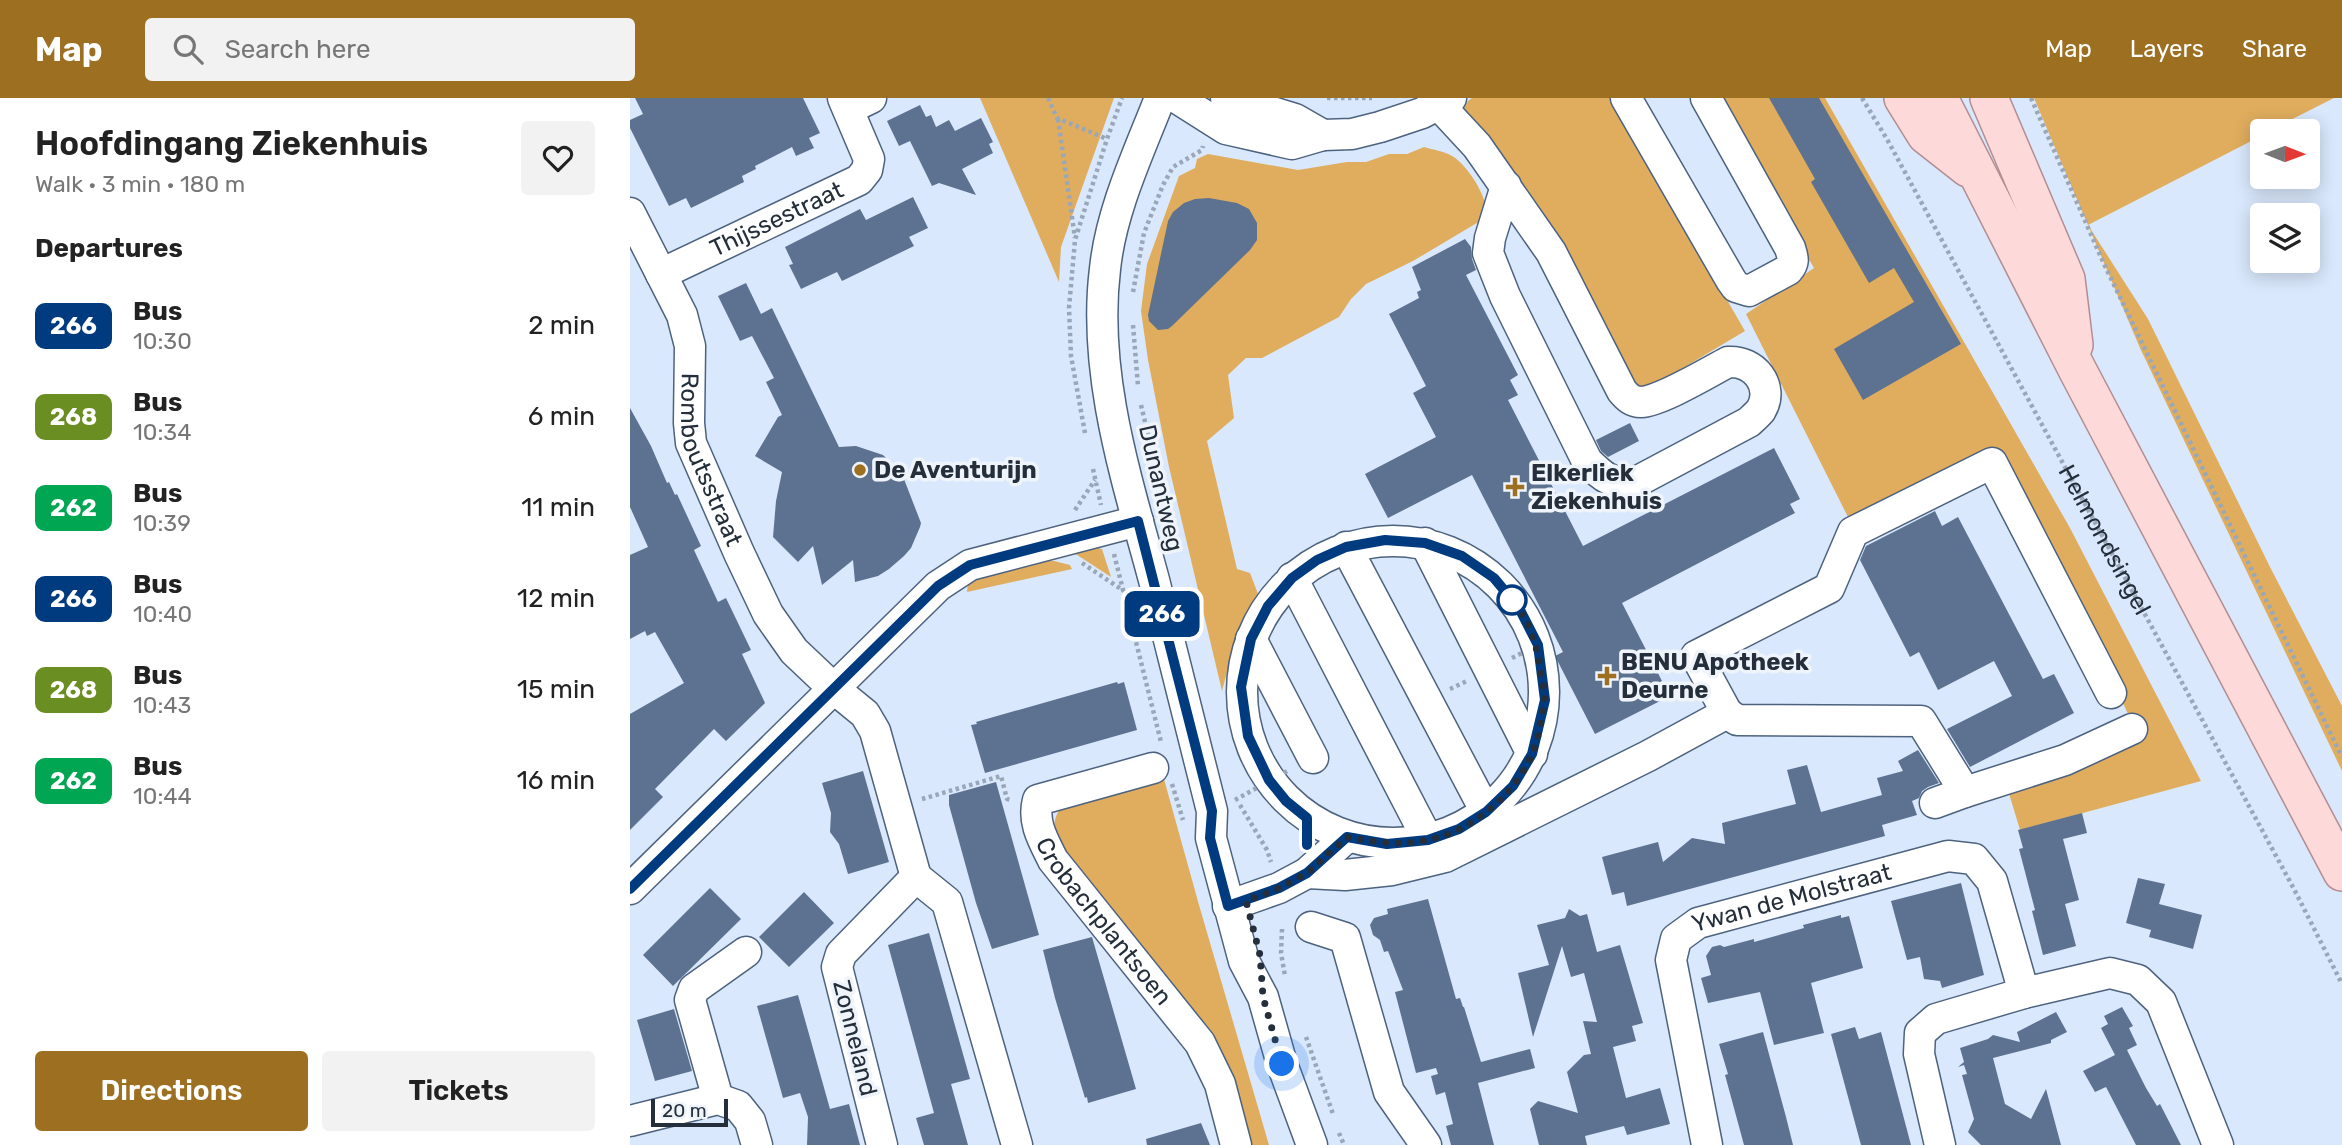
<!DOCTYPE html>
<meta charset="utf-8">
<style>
body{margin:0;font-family:Rubik,sans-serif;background:#f2f2f2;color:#222;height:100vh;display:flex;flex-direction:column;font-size:26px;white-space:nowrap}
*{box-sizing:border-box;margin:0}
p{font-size:23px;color:#767676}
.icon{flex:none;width:38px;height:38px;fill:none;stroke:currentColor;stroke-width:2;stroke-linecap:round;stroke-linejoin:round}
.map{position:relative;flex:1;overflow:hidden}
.drawer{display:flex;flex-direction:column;background:#fff;width:630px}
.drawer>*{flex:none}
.badge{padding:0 14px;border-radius:10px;font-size:24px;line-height:46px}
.needle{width:46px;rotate:91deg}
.tools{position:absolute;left:1620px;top:21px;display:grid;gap:14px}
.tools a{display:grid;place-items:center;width:70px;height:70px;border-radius:7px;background:#fff;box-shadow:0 4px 18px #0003;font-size:35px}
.scale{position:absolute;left:21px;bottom:18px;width:77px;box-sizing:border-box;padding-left:7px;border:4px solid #252f3b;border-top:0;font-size:19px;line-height:24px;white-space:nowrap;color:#252f3b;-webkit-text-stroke:5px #eff4fb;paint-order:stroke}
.you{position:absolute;width:35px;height:35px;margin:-18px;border:5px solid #fff;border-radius:50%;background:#1a73e8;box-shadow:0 0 0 10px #1a73e833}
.map>.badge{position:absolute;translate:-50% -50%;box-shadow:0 0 0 4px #fff}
h2{padding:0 35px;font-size:26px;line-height:63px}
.round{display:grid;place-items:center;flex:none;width:74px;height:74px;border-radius:7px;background:#f2f2f2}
.summary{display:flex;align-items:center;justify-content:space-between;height:119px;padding:0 35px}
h1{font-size:33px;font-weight:600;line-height:52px}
.action{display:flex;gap:14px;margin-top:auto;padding:14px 35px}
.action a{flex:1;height:80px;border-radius:7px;background:#9d6f20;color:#fff;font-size:28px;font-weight:600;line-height:80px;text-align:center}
.action a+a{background:#f2f2f2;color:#222}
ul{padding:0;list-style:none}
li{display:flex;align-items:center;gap:21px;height:91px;padding:0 35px}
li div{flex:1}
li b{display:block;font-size:26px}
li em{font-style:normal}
li .badge{min-width:77px;font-weight:700;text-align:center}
header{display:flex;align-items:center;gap:42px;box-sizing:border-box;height:98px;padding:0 35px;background:#9d6f20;color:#fff}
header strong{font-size:33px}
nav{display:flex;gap:38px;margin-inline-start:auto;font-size:24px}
.search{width:490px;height:63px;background:#f2f2f2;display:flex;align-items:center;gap:18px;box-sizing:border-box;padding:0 24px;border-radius:7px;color:#767676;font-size:26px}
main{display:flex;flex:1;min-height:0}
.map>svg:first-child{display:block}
.green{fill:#e0ad5e}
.building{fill:#5d7290}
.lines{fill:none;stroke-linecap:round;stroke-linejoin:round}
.minor-casing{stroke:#4d627f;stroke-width:33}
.major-casing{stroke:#b28d92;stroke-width:40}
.path{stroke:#99a7b8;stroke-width:4.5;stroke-dasharray:3.5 3.5;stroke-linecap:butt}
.minor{stroke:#fff;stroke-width:30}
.major{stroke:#fed9da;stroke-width:37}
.line-casing{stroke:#fff;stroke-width:16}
.line{stroke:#003b80;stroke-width:10}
.walk{stroke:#252f3b;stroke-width:7;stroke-dasharray:0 12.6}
.poi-dot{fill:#9d6f20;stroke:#eff4fb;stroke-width:2.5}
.stop-dot{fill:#fff;stroke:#003b80;stroke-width:3.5}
.labels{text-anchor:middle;stroke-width:7;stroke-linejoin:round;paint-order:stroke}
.street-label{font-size:24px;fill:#252f3b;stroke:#eff4fb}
.poi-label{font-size:24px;font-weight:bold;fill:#252f3b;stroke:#eff4fb;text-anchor:start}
</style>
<header>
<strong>Map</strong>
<div class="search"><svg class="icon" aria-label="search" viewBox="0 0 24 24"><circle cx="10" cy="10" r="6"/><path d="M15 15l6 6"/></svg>Search here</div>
<nav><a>Map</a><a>Layers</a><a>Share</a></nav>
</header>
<main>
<section class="drawer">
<div class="summary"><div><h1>Hoofdingang Ziekenhuis</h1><p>Walk · 3 min · 180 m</p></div><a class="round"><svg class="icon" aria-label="heart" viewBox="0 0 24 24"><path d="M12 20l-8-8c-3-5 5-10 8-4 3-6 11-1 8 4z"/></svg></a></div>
<h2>Departures</h2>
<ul>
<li><span class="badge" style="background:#003b80;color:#fff">266</span><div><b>Bus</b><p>10:30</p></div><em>2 min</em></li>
<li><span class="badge" style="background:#6b8e23;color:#fff">268</span><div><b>Bus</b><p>10:34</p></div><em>6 min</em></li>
<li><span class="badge" style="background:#00a651;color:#fff">262</span><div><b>Bus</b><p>10:39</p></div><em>11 min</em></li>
<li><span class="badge" style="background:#003b80;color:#fff">266</span><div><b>Bus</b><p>10:40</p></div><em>12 min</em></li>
<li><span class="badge" style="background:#6b8e23;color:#fff">268</span><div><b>Bus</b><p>10:43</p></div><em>15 min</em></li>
<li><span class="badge" style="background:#00a651;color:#fff">262</span><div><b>Bus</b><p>10:44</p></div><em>16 min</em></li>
</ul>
<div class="action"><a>Directions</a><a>Tickets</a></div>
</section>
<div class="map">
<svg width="1712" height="1047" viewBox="0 0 1712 1047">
<rect width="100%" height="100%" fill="#d9e8fc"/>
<!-- green -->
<g class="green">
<path d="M 350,0 L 484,0 L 431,149 L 429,184 Z"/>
<path d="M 842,0 L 980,0 L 1115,233 L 1011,295 L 927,134 L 895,105 L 832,14 L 838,3 Z"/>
<path d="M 1085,0 L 1195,0 L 1440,430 L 1571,683 L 1390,732 L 1375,682 L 1501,622 L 1379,368 L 1221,425 L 1116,216 L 1184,170 Z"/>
<path d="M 1404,0 L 1704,0 L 1639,33 L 1633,33 L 1633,37 L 1458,127 L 1518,221 L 1640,469 L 1712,608 L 1712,673 L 1510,250 Z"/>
<path d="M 794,49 C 803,52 814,53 822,58 C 838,67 859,101 857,119 L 783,163 L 736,186 L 721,201 L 709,219 L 632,260 L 616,260 L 598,277 L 604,320 L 577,343 L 607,471 L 620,475 L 630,501 L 625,506 L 601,559 L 592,593 L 539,369 L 518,262 L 511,213 L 517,166 L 549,78 L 565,70 L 567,61 L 578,56 L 668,72 L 717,64 L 736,64 L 759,56 L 777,56 Z"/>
<path d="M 464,449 L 472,451 L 481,479 L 441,453 Z"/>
<path d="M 404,463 L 424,463 L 440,467 L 442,471 L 337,494 L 338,486 L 353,474 Z"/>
<path d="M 532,674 L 569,807 L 639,1047 L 619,1047 L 428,749 C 422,727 422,718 438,701 Z"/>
</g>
<!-- building -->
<g class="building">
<path d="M 5,0 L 173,0 L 190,35 L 179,40 L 184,50 L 166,58 L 162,49 L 125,68 L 126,71 L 112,78 L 114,84 L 61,110 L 56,100 L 39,108 L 0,30 L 0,22 L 13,16 Z"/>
<path d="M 1139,0 L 1189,0 L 1331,246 L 1233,302 L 1204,251 L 1284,204 L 1264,170 L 1239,185 L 1181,84 L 1185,81 Z"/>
<path d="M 290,7 L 296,19 L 301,17 L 306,29 L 319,22 L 325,33 L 351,20 L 363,44 L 359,46 L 363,55 L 332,71 L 346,97 L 309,85 L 302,88 L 280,43 L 269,48 L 257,23 Z"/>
<path d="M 283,99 L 298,130 L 279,139 L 284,148 L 212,183 L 207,174 L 171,191 L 159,167 L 163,166 L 155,149 L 230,111 L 236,122 Z"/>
<path d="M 579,100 L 607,105 L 619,111 L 627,125 L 627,142 L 620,152 L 542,228 L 538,231 L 528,232 L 519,223 L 518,217 L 538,123 L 543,114 L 554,105 L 565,101 Z"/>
<path d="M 835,141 L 841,149 L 842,161 L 846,172 L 836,177 L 888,277 L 880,282 L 888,297 L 878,302 L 953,448 L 1144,350 L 1170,401 L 1160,406 L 1165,415 L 992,505 L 1032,583 L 1026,586 L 1034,601 L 965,636 L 925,558 L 933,554 L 842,377 L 758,420 L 735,376 L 806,339 L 783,295 L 796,288 L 759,216 L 789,200 L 787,194 L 791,192 L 782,169 Z"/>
<path d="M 116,185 L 131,216 L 142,210 L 209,349 L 226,348 L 253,357 L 272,376 L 291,425 L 290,429 L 281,450 L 274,458 L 259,471 L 248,478 L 225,484 L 223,462 L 192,487 L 183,448 L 168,464 L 143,439 L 146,403 L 152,374 L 125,358 L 148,319 L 152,317 L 136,284 L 144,280 L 122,238 L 110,243 L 88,198 Z"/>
<path d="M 0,310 L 21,348 L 37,385 L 39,384 L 45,397 L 47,396 L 71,448 L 64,452 L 88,504 L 96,500 L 121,552 L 112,556 L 135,605 L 96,643 L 84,631 L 25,691 L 33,699 L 0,732 L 0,616 L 54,585 L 25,534 L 17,538 L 15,533 L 0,541 L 0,457 L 18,449 L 0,409 Z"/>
<path d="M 1000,325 L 1009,343 L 978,359 L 971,353 L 966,342 Z"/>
<path d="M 1305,413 L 1312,428 L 1328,419 L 1413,581 L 1424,576 L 1444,615 L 1340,669 L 1317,631 L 1382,598 L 1364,563 L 1308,592 L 1289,554 L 1280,559 L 1230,462 L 1236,448 Z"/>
<path d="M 487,584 L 488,586 L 494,584 L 507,632 L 355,675 L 341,627 L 347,626 L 346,624 Z"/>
<path d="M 1288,652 L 1309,685 L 1298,689 L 1292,693 L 1289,700 L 1282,703 L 1287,717 L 1252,727 L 1255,738 L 997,808 L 994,794 L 982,797 L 972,759 L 1028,744 L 1033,764 L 1062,740 L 1095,746 L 1092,725 L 1166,706 L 1157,672 L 1177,667 L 1191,714 L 1252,697 L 1247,680 L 1273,673 L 1268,663 Z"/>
<path d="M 233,673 L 259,764 L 218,776 L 209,746 L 200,734 L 201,715 L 192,685 Z"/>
<path d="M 366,684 L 409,837 L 362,851 L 346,805 L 319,707 L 319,697 Z"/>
<path d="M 1452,715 L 1457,735 L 1433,741 L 1449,802 L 1435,806 L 1446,848 L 1413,857 L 1402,813 L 1405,812 L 1389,751 L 1393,750 L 1388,732 Z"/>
<path d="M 1508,780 L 1535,786 L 1529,806 L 1572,817 L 1563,851 L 1519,839 L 1521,832 L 1496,825 Z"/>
<path d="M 1331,785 L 1354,877 L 1312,890 L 1310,883 L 1294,881 L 1290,859 L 1277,862 L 1261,803 Z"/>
<path d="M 80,790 L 111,821 L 43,888 L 13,857 Z"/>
<path d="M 174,794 L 204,825 L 159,869 L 129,839 Z"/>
<path d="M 798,801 L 826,901 L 830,900 L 833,909 L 834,909 L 851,964 L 900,951 L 905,970 L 848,985 L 864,1047 L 821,1047 L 816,1028 L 823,1026 L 815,994 L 806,997 L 801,978 L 808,976 L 806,970 L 786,975 L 765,894 L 773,892 L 758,853 L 754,854 L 750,842 L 743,837 L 740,827 L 744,820 L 758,816 L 757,811 Z"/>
<path d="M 939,811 L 950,818 L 957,816 L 967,854 L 990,847 L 1013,925 L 1002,928 L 1006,943 L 983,949 L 996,1000 L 1030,990 L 1040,1026 L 997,1037 L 994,1028 L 955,1038 L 957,1047 L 909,1047 L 900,1011 L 908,1003 L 948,1015 L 937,974 L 954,957 L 961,956 L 953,923 L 967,924 L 954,875 L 941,879 L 932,848 L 903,939 L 888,875 L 919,867 L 907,827 L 935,820 Z"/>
<path d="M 1211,817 L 1211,820 L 1219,818 L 1233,870 L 1181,885 L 1194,935 L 1144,947 L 1130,894 L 1078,905 L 1071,880 L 1081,877 L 1076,858 L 1082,849 L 1090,847 L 1094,849 L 1124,841 L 1124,844 L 1174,830 L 1173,827 Z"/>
<path d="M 299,835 L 340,981 L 321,986 L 338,1047 L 294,1047 L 286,1020 L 304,1015 L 258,847 Z"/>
<path d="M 462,839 L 506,991 L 458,1005 L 457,999 L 455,1000 L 425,900 L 413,852 Z"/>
<path d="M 168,897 L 200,1011 L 219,1006 L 230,1047 L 177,1047 L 178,1019 L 170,995 L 153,1000 L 127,908 Z"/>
<path d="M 1492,909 L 1503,928 L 1499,930 L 1507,947 L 1497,952 L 1516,990 L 1527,1008 L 1530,1006 L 1551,1047 L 1506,1047 L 1476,989 L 1465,994 L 1453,973 L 1485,957 L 1471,930 L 1478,926 L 1474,918 Z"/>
<path d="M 44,911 L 62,973 L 25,983 L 7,922 Z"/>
<path d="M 1426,914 L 1437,934 L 1421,942 L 1421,945 L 1363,960 L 1375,1006 L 1401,1021 L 1416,991 L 1431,1047 L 1351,1047 L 1338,1034 L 1344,1021 L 1332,977 L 1337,976 L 1334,967 L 1328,969 L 1334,964 L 1330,950 L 1358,941 L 1363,937 L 1390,944 L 1387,934 Z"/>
<path d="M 1225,929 L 1229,941 L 1251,934 L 1281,1047 L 1231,1047 L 1201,936 Z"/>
<path d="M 1133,934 L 1156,1019 L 1163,1047 L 1114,1047 L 1095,977 L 1098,976 L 1089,946 Z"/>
<path d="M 571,1025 L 580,1047 L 517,1047 L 516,1041 Z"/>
</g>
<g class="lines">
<defs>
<g id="minor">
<path d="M 530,0 C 509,54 481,112 475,171 C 462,276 497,382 524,482 C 544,559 563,636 582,713 L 581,740 L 614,863 L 633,899 L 652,966 L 682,1047"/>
<path d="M 547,0 L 596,31 L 662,46 L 693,37 L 722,36 L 750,29 L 792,15 L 821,0"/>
<path d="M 596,0 L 665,21 L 693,37"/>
<path d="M 996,0 L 1101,182 L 1106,189 L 1119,193 L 1158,172 C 1165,164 1163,160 1160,150 L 1076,0"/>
<path d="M 809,7 L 847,48 L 921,154 L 992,293 C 997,299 1002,304 1011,304 C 1031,303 1079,274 1098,264 C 1124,262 1145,288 1131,312 C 1128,316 1122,321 1119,324 L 1008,383 C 981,386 976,382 957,363 L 875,198 L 858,155 L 860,140 L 876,88"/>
<path d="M 218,11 L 241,0"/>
<path id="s2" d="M 0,115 L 52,217 L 60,248 L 59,325 L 61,345 L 109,455 L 138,516 L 164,553 L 202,589 L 235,616 L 245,633 L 286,779 L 317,804 L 387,1047"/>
<path id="s3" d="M 31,176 L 229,82 L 237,72 L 239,61 L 213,0"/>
<circle cx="763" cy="594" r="151"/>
<path d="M 795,445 L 902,656"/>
<path d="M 716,449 L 856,714"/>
<path d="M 662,480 L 798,742"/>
<path d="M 621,541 L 683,660"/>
<path d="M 1097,615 L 1107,622 L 1291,623 L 1335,694 L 1435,662 L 1502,631"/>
<path id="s4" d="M 523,670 L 408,702 C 402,724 413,742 423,762 L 570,945 L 590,986 L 606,1047"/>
<path d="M 1305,705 L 1335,694"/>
<path d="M 677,775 L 715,777 L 762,772 L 815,759 L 1018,658 L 1097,615 L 1066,558 L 1199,490 L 1223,434 L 1362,365 L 1481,595"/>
<path d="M 0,791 L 308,488 L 340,467 L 508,423"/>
<path d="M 598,808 L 649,790 L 677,775 L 717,739"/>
<path d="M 681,829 L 715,840 L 759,994 L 796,1047"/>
<path d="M 88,1001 L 60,902 L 64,891 L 116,854"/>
<path d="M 0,1023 L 88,1001 L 108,1008 L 120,1023 L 127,1047"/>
<path d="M 252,1047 L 207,869 L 211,856 L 286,779"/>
<path id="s5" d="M 1077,1047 L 1041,862 L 1046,841 L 1068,825 L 1318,758 L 1344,761 L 1362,783 L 1394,895"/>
<path d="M 1310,1047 L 1289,956 L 1290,935 L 1306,921 L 1394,895 L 1480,875 L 1508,882 L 1531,904 L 1588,1047"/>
</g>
<g id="major">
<path d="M 1273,0 L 1296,37 L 1338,70"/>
<path d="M 1309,0 L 1448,273 L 1712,774"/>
<path d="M 1359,0 L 1436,181 L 1444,247"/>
</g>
</defs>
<!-- minor casing -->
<use href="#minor" class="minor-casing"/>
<!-- major casing -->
<use href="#major" class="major-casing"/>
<!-- path -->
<g class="path">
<path d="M 418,0 L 427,20 L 477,41"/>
<path d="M 697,0 L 742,0"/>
<path id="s1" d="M 1232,0 L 1258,43 L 1664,791 L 1712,886"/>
<path d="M 1401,0 L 1474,166 L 1712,659"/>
<path d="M 428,21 L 445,140"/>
<path d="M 503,194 L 514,135 L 533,87 L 543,69 L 572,52 L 573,48"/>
<path d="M 503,227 L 508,288"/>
<path d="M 511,307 L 540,428"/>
<path d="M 455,335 L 441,258 L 439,210 L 445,142 L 477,41 L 492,0"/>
<path d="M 463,371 L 471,407"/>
<path d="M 445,412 L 465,382"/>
<path d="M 484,456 L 531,644"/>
<path d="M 452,465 L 494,493"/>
<path d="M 882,560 L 908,547"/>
<path d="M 820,591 L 837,583"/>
<path d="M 542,686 L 553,722"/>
<path d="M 292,701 L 371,678 L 377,701 L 382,702"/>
<path d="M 605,702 L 659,672"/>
<path d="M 610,707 L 637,752 L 641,764"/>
<path d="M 652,831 L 651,855 L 655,878"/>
<path d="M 676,939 L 703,1016"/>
<path d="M 709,1035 L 714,1047"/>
</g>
<!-- minor -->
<use href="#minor" class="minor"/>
<!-- major -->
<use href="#major" class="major"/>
</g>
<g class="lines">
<defs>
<path id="line" d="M 0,791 L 308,488 L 340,467 L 508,423 L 582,713 L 580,740 L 598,808 L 649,790 L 677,775 L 717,739 L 757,746 L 798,742 L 829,731 L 856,714 L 883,688 L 902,656 L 915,602 L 908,547 L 889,510 L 864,480 L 832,458 L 795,445 L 755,442 L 716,449 L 687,462 L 662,480 L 638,508 L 621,541 L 611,589 L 618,638 L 639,682 L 656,703 L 677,720 L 677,747"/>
</defs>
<!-- line casing -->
<use href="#line" class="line-casing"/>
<!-- line -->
<use href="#line" class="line"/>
<!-- walk -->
<path class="walk" d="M 652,966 L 633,899 L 630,857 L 616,803 L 649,790 L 677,775 L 717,739 C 744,744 770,748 797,742 C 841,734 884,698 902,656 C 908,642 912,620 914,604 C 915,596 913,586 911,577 C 907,543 899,522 877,495 L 882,502"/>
</g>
<!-- markers -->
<g class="poi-dot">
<circle cx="230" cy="372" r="7"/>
<path d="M881.5 378.5h7v7h7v7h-7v7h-7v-7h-7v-7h7z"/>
<path d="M973.5 567.5h7v7h7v7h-7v7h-7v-7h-7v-7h7z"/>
</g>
<circle class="stop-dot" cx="882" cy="502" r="14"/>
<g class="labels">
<!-- street labels -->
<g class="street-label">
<text dy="8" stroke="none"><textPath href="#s3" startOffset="128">Thijssestraat</textPath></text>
<text dy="8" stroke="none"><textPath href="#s2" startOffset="264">Romboutsstraat</textPath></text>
<text transform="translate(531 390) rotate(77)" y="8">Dunantweg</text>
<text dy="8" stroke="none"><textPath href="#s1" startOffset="504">Helmondsingel</textPath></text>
<text dy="8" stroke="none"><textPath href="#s5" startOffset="334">Ywan de Molstraat</textPath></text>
<text dy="8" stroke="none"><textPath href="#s4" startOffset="262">Crobachplantsoen</textPath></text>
<text transform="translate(225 940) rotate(76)" y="8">Zonneland</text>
</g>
<!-- poi labels -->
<g class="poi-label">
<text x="244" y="380">De Aventurijn</text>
<text x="901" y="383">Elkerliek<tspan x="901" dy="28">Ziekenhuis</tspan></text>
<text x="991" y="572">BENU Apotheek<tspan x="991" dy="28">Deurne</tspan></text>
</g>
</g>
</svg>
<div class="tools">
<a><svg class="needle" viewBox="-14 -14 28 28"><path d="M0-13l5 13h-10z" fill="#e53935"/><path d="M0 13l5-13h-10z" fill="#767676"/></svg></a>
<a><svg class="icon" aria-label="layers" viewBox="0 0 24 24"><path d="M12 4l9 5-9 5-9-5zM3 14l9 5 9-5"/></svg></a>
</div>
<div class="scale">20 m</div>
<div class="you" style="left:652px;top:966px"></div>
<b class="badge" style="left:532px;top:516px;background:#003b80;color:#fff">266</b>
</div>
</main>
